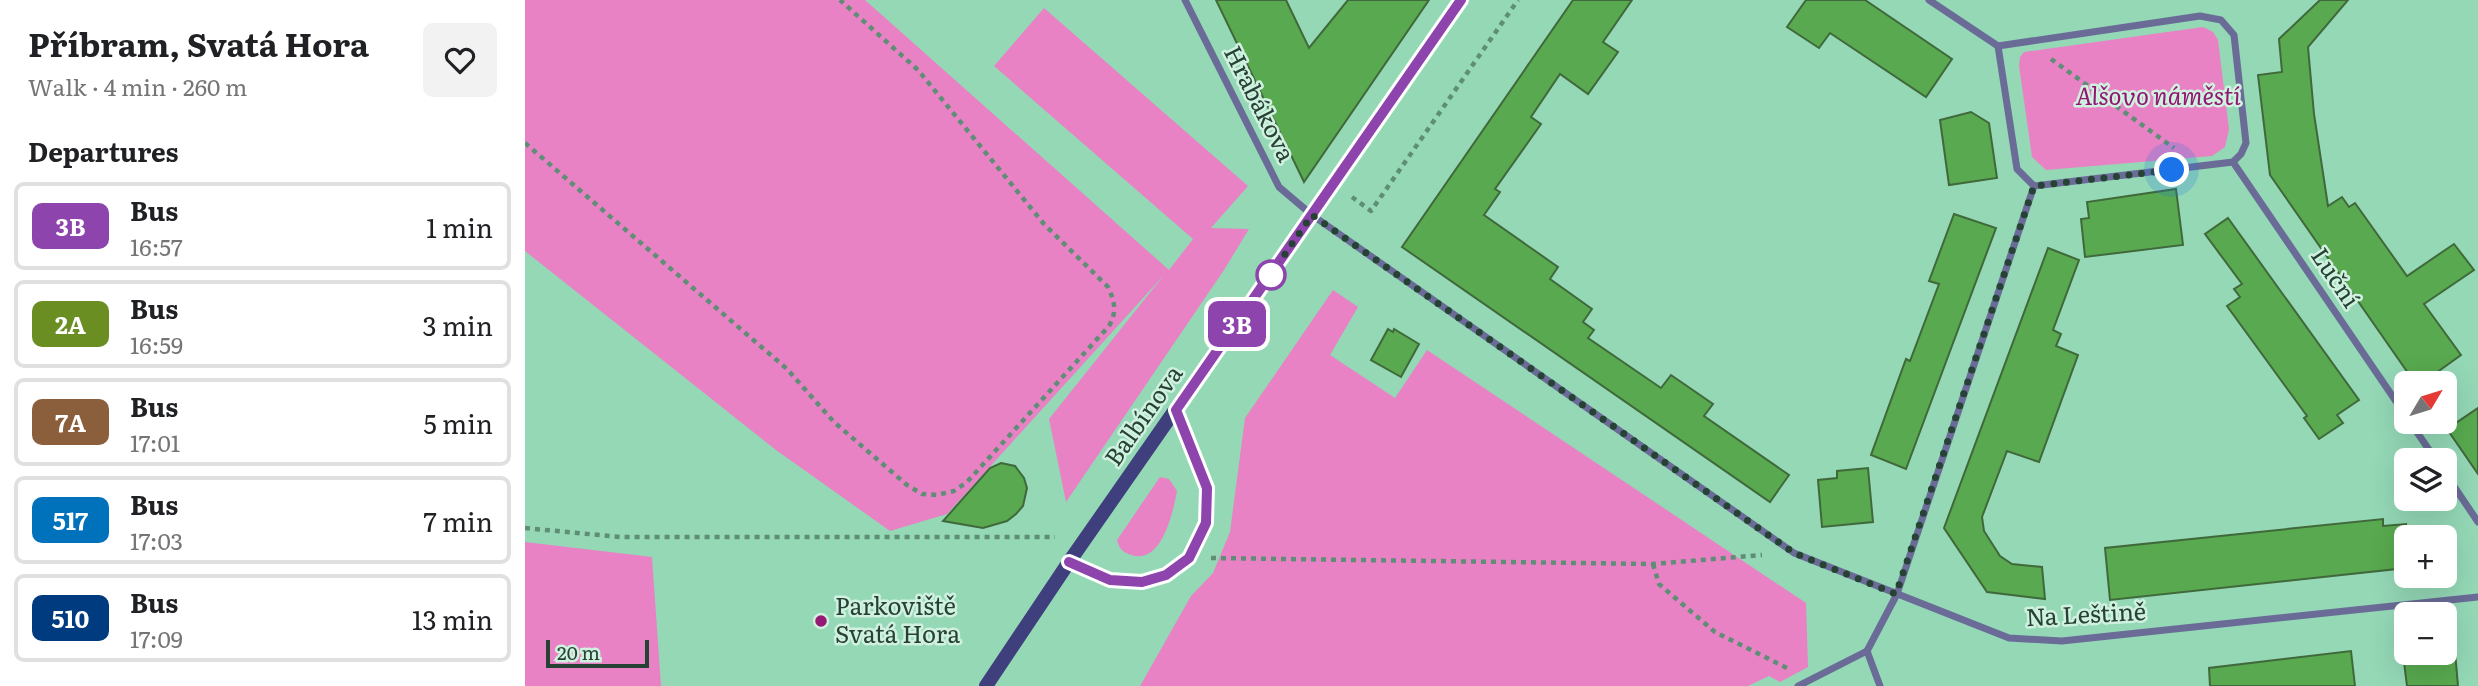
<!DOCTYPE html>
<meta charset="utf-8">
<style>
body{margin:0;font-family:Literata,serif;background:#f2f2f2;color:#202124;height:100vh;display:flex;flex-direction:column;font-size:26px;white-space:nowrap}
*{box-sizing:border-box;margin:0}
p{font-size:23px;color:#757577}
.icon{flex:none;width:38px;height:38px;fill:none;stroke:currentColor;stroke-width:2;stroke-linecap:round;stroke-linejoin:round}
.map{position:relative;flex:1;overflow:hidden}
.sheet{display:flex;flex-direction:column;background:#fff;width:525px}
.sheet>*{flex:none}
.badge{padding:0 14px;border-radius:10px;font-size:24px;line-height:46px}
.needle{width:46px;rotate:52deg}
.controls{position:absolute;left:1869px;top:371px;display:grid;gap:14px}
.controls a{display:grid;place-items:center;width:63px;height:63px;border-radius:10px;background:#fff;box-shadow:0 7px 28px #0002;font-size:35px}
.scale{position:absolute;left:21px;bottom:18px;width:103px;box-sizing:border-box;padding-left:7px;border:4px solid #264234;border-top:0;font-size:19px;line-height:24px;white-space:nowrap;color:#264234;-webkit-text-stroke:5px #d0f1df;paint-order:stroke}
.you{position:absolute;width:35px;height:35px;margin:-18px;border:5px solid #fff;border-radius:50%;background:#1a73e8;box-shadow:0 0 0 10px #1a73e833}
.map>.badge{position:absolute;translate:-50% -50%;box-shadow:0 0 0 4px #fff}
h2{padding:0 28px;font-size:26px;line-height:63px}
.round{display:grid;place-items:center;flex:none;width:74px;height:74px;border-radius:10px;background:#f2f2f2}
.head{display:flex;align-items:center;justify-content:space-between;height:119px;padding:0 28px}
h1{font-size:33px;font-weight:700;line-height:52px}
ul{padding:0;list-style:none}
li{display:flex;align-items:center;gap:21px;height:88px;margin:0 14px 10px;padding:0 14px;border:4px solid #e0e0e0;border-radius:10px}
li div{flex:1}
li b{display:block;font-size:26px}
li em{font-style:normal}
li .badge{min-width:77px;font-weight:700;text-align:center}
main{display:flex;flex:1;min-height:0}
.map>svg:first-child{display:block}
.green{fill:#e882c4}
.building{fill:#58a94f;stroke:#40693b;stroke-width:2}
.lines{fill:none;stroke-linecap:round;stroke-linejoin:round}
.path{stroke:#5e8e76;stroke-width:4.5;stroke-dasharray:5 5;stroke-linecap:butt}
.service{stroke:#6a6c97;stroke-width:5}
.minor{stroke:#6a6c97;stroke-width:7}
.secondary{stroke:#403f7d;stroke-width:14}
.line-casing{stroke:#fff;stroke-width:16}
.line{stroke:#8e44ad;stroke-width:10}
.walk{stroke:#264234;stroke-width:7;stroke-dasharray:0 12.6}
.stop-dot{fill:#fff;stroke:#8e44ad;stroke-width:3.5}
.poi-dot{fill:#951a74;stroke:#d0f1df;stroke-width:2.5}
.labels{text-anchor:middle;stroke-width:5;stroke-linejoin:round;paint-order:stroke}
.park-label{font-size:24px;font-style:italic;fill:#921772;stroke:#d0f1df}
.street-label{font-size:24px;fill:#264234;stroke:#d0f1df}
.poi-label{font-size:24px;fill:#264234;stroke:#d0f1df;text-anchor:start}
</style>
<main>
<section class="sheet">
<div class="head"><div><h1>Příbram, Svatá Hora</h1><p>Walk · 4 min · 260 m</p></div><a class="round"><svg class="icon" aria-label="heart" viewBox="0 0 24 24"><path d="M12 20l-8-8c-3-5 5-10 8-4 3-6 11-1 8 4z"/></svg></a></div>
<h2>Departures</h2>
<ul>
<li><span class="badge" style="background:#8e44ad;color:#fff">3B</span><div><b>Bus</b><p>16:57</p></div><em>1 min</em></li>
<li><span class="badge" style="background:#6b8e23;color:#fff">2A</span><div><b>Bus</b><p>16:59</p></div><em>3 min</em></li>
<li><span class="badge" style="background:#8b5e3c;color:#fff">7A</span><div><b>Bus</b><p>17:01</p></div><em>5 min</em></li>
<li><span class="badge" style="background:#0072bc;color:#fff">517</span><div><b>Bus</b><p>17:03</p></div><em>7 min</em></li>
<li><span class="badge" style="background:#003b80;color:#fff">510</span><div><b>Bus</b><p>17:09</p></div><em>13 min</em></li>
</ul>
</section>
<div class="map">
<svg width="1953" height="686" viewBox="0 0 1953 686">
<rect width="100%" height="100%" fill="#94d8b6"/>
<!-- green -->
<g class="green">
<path d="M 0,0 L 340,0 L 644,270 L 668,239 L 469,66 L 519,8 L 723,186 L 686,228 L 724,229 L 699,270 L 541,502 L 524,419 L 639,275 L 422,514 L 365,531 L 251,450 L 0,251 Z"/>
<path d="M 1678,27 L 1688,32 L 1693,40 L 1704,129 L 1700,147 L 1687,156 L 1521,170 L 1507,157 L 1494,66 L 1495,57 L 1499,52 Z"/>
<path d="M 808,290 L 833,307 L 805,355 L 870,398 L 902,350 L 1281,603 L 1283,667 L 1255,682 L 1244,676 L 1223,686 L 615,686 L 666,596 L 688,573 L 705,532 L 720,418 Z"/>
<path d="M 635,477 L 644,479 L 652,491 C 648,512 637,565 606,555 C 597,552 594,548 592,540 Z"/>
<path d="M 0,542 L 127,557 L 136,686 L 0,686 Z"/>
</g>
<!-- building -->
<g class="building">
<path d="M 691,0 L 761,0 L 784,48 L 823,0 L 904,0 L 779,182 Z"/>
<path d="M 1048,0 L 1107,0 L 1078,42 L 1093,52 L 1063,94 L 1035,74 L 1006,117 L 1016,124 L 970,189 L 975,192 L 959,215 L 1033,267 L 1025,279 L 1067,309 L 1058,322 L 1069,330 L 1063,338 L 1136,388 L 1146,375 L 1188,404 L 1179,416 L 1264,475 L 1245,502 L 877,247 Z"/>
<path d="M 1281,0 L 1340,0 L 1427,59 L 1401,97 L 1305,33 L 1294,48 L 1262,27 Z"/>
<path d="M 1795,0 L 1823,0 L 1783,47 L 1789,114 L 1803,206 L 1817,197 L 1824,207 L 1830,203 L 1882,276 L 1929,244 L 1949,270 L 1899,304 L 1936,355 L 1897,383 L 1890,383 L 1745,175 L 1733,75 L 1757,72 L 1754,39 Z"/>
<path d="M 1446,112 L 1464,123 L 1472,178 L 1424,185 L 1415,120 Z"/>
<path d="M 1651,189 L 1658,245 L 1560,257 L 1556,219 L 1564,218 L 1562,202 Z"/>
<path d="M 1429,214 L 1471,228 L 1381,469 L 1346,455 L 1381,359 L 1385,361 L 1414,284 L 1404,281 Z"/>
<path d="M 1703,218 L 1834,400 L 1812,415 L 1818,423 L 1794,439 L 1779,418 L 1782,416 L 1702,306 L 1715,297 L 1709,289 L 1717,284 L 1680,234 Z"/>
<path d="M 1523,248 L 1554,260 L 1528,330 L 1536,334 L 1531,346 L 1553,355 L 1514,462 L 1482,451 L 1457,517 L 1459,531 L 1475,556 L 1487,564 L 1517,567 L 1520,599 L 1462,592 L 1419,528 Z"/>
<path d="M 863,329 L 868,332 L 869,329 L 894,344 L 876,377 L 846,360 Z"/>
<path d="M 1953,408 L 1953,474 L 1922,429 Z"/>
<path d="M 476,463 L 490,466 L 499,478 L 502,488 L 498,506 L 491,514 L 482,521 L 458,528 L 418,521 L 465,468 Z"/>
<path d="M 1343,468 L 1348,522 L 1297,527 L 1293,480 L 1312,478 L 1312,471 Z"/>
<path d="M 1858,519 L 1858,526 L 1881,524 L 1881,568 L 1585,600 L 1580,548 Z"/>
<path d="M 1929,640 L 1933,686 L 1882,686 L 1877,646 L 1881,646 L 1881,653 L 1920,653 L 1920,641 Z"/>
<path d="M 1826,651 L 1830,686 L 1685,686 L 1684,668 Z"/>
</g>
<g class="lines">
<!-- path -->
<g class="path">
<path d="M 1526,59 L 1649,148"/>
<path d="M 0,143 L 262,369 L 309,422 L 382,485 L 397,494 L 412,495 L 429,491 L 442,482 L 584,326 C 592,312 590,302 583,287 L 519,224 L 393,70 L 315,0"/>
<path d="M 827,197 L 846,211 L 993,0"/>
<path d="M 0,528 L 95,537 L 530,537"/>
<path d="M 686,558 L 1128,564 L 1237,555"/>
<path d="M 1128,564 L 1134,584 L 1190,632 L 1264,669"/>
</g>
<!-- service -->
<path class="service" d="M 545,562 L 585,580 L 617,582 L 641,575 L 664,558 L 681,523 L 682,488 L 652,413"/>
<!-- minor -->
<g class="minor">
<path d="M 660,0 L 754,187 L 787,215 L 1269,553 L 1484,638 L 1537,641 L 1953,597"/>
<path d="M 1404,0 L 1473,46"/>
<path d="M 1675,16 L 1696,20 L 1709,35 L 1721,143 L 1716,154 L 1708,162 L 1509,186 L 1492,169 L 1473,46 Z"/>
<path d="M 1708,162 L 1881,416"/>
<path d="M 1885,422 L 1911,460"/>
<path d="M 1920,473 L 1953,522"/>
<path d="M 1342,651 L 1372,594 L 1509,186"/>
<path d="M 1342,651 L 1355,686"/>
<path d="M 1273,686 L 1342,651"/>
</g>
<!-- secondary -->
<path class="secondary" d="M 461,686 L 544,562 L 936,0"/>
</g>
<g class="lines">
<defs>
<path id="line" d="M 544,562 L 585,580 L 617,582 L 641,575 L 664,558 L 681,523 L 682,488 L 651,410 L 936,0"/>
</defs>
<!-- line casing -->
<use href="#line" class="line-casing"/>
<!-- line -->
<use href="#line" class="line"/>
<!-- walk -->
<path class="walk" d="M 746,275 L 742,280 L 787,215 L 1269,553 L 1371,594 L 1509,186 L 1647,170"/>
</g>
<!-- markers -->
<circle class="stop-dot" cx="746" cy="275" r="14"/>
<circle class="poi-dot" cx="296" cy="621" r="7"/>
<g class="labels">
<!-- park labels -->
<g class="park-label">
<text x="1633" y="105">Alšovo náměstí</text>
</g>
<!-- street labels -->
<g class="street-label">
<text transform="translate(734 104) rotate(63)" y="8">Hrabákova</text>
<text transform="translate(1810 278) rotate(56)" y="8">Luční</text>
<text transform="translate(619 416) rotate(-55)" y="8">Balbínova</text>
<text transform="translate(1561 615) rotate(-3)" y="8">Na Leštině</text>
</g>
<!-- poi labels -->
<g class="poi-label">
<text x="310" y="615">Parkoviště<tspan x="310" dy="28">Svatá Hora</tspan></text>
</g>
</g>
</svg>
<div class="controls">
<a><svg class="needle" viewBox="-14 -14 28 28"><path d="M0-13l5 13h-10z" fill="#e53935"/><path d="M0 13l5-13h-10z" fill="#757577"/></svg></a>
<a><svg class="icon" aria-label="layers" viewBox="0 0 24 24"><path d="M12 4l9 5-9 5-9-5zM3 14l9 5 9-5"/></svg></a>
<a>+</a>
<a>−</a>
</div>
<div class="scale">20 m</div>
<div class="you" style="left:1647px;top:170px"></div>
<b class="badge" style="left:712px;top:324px;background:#8e44ad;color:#fff">3B</b>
</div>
</main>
